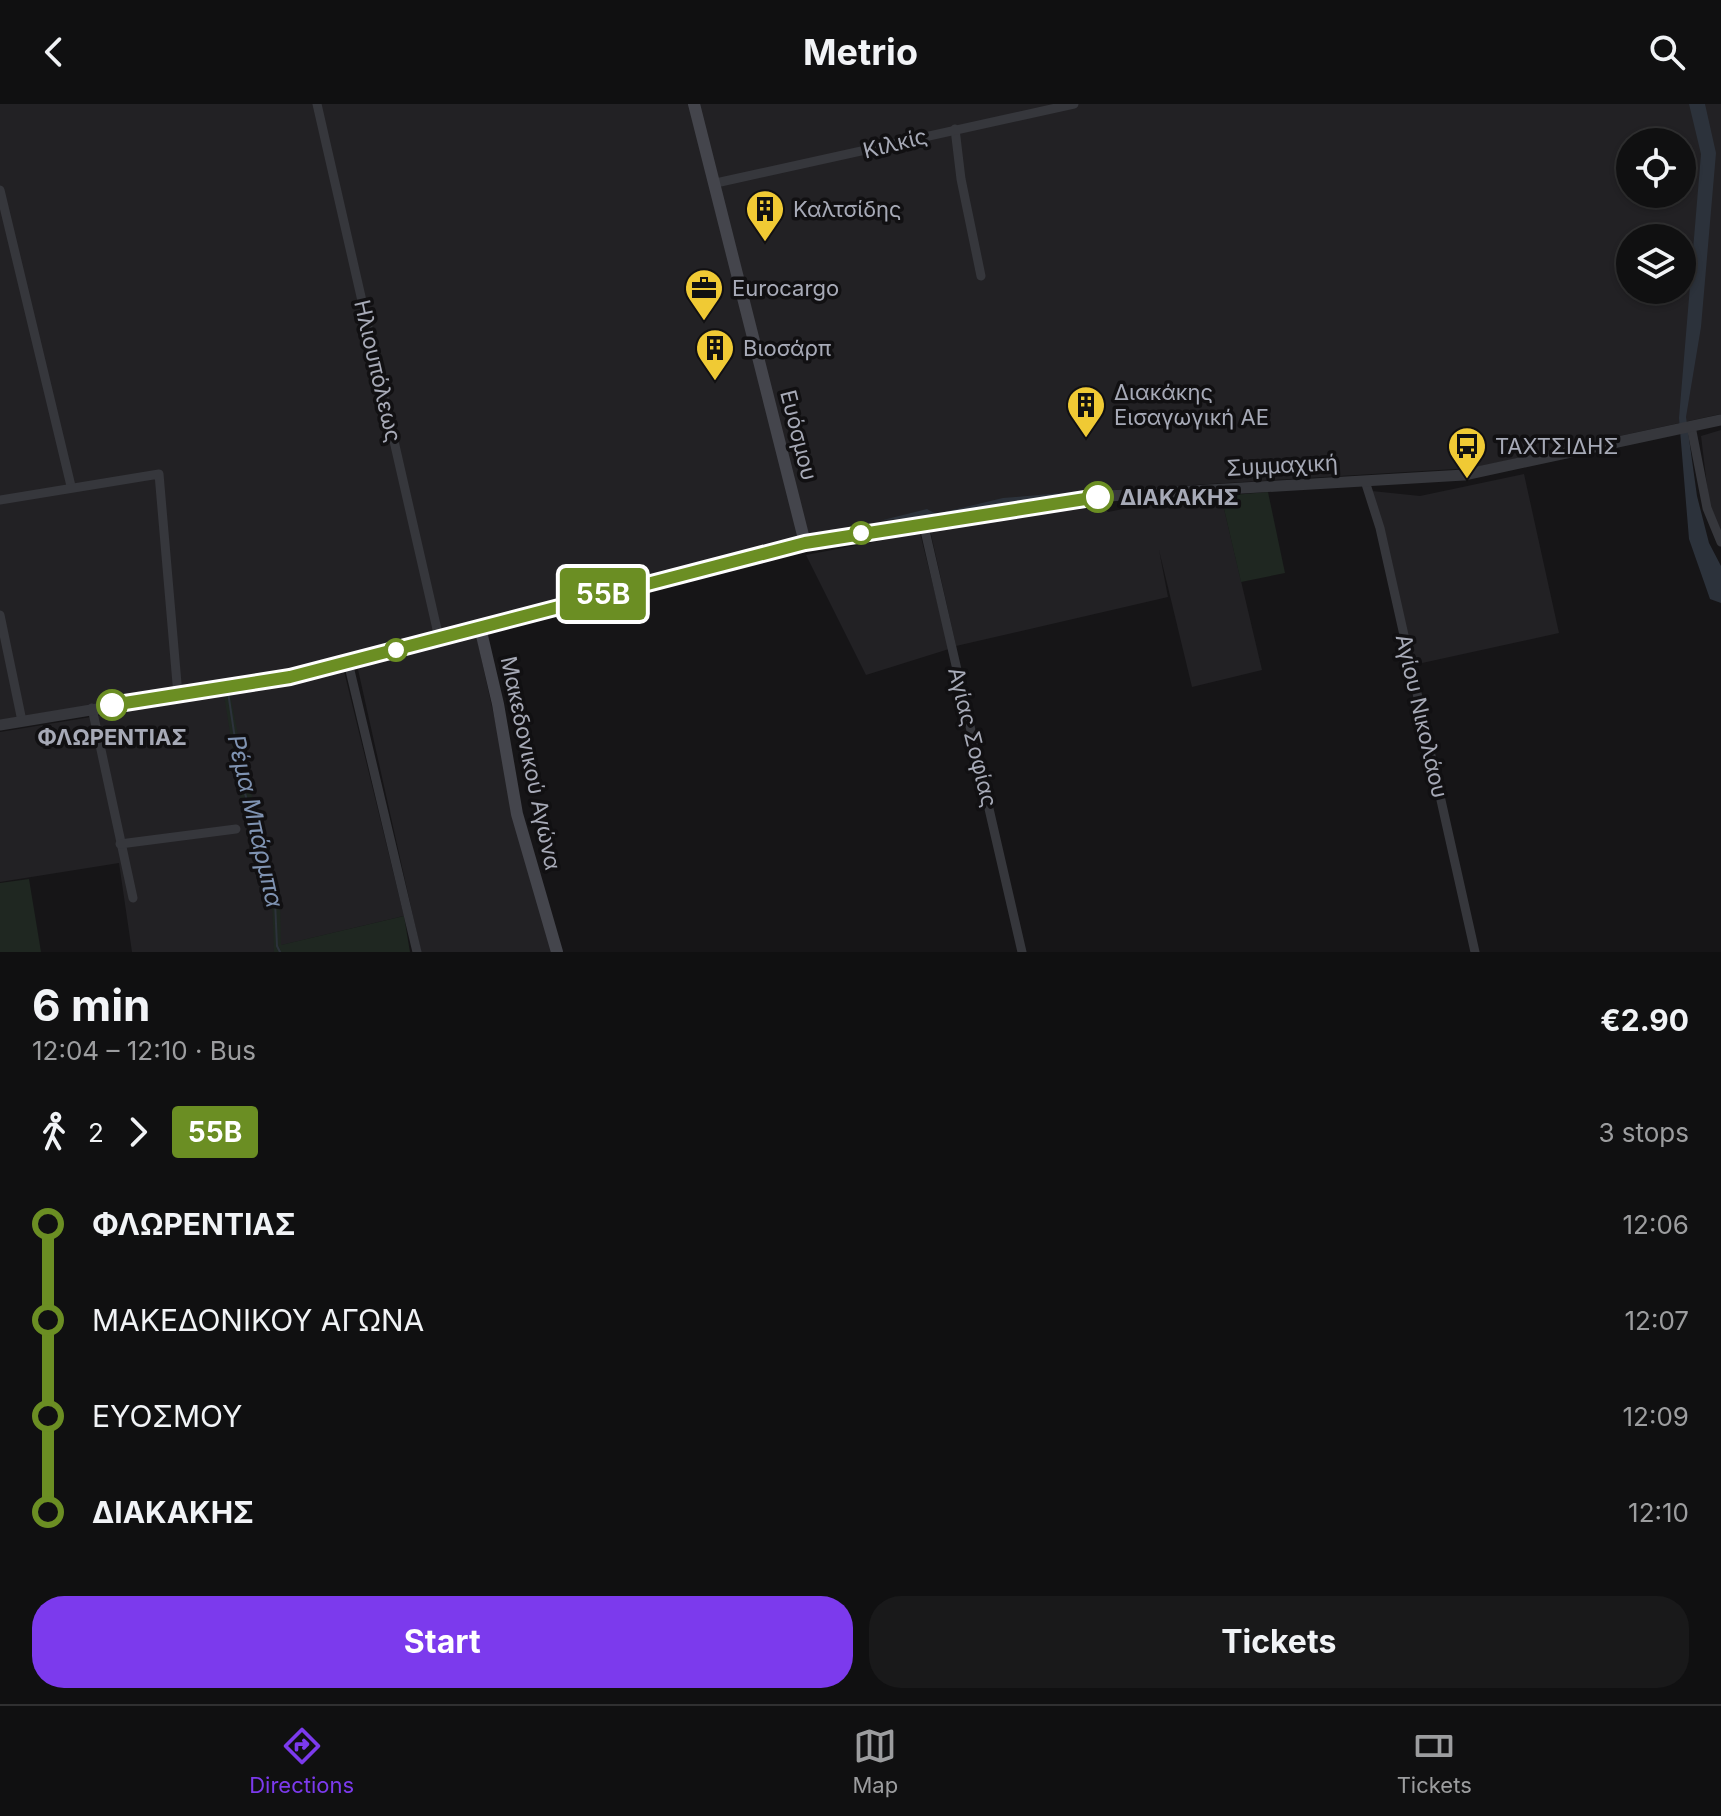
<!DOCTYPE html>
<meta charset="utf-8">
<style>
body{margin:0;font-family:Inter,sans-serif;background:#19191a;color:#f1f3f6;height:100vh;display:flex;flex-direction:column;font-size:30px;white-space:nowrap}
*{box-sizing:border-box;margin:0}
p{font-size:26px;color:#9c9d9f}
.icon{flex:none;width:44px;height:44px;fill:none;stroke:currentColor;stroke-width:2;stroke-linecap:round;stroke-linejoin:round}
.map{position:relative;height:848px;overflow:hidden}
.side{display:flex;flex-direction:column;background:#101011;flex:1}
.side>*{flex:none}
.badge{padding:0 16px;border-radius:6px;font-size:28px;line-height:52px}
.controls{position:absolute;left:1616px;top:24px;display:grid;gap:16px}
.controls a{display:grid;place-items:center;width:80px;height:80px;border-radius:50%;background:#101011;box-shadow:0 2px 6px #0004,0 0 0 2px #303031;font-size:40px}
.map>.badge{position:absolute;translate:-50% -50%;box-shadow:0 0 0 4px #fff}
.legs{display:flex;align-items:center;gap:12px;height:88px;padding:0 32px;font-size:26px}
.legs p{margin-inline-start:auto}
.headline{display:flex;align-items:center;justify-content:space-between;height:136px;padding:0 32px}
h1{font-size:44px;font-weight:700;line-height:60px}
.button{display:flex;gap:16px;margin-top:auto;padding:16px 32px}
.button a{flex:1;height:92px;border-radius:32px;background:#7c3aed;color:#fff;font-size:32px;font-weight:700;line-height:92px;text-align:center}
.button a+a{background:#19191a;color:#f1f3f6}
ul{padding:0 32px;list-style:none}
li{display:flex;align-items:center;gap:28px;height:96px;font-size:30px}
li i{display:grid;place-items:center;width:12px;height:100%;margin:0 10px;background:currentColor}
li i::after{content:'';width:20px;height:20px;margin:-10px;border:6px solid;border-radius:50%;background:#101011}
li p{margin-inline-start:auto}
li:first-child i{background:linear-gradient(#0000 50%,currentColor 0)}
li:last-child i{background:linear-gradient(currentColor 50%,#0000 0)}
header{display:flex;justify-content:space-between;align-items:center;height:104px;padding:0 32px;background:#101011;font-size:36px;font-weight:700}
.menu{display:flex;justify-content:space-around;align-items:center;height:112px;border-top:2px solid #303031;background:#101011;font-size:22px;color:#9c9d9f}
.menu a{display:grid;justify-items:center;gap:4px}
.menu .selected{color:#7c3aed}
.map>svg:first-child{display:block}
.built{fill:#222124;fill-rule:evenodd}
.green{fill:#1f2721}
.water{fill:#2c323b}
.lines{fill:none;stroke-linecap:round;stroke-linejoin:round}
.stream{stroke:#2c323b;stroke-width:2}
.minor{stroke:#36373c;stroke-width:9}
.tertiary{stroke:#36373c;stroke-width:11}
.secondary{stroke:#44454c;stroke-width:12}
.line-1-casing{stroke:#fff;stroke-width:18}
.line-1{stroke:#6b8e23;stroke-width:12}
.stop-1-dot{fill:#fff;stroke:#6b8e23;stroke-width:4}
.labels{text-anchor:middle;stroke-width:7;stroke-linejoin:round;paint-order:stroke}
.street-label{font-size:22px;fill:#a7aab7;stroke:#111012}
.poi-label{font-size:22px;fill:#a7aab7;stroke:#111012;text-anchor:start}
.stop-label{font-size:22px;font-weight:bold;fill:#a7aab7;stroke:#111012;text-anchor:start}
.water-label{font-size:24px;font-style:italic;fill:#7f93b2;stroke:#111012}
</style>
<header><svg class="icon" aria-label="back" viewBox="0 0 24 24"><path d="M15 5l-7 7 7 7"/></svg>Metrio<svg class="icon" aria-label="search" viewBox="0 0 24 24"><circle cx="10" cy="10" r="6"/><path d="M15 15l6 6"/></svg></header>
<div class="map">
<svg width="1721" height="848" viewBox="0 0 1721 848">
<rect width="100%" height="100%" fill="#161517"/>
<!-- built -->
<g class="built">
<path d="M 0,0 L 1721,0 L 1721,310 L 1472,364 L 1126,385 L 1042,394 L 958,408 L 710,456 L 269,572 L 0,616 ZM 1630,38 L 1682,38 L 1682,90 L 1630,90 ZM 1630,134 L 1682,134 L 1682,186 L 1630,186 Z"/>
<path d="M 1721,326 L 1721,430 L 1709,398 L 1701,332 Z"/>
<path d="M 1524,370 L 1559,529 L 1413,561 L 1372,387 L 1420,392 Z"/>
<path d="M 1221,392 L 1262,566 L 1192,583 L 1159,446 L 1168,493 L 956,542 L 930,426 L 1058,407 L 1103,404 L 1108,408 L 1153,399 L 1158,404 L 1167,404 L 1179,395 Z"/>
<path d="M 920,429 L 949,545 L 866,571 L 806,451 Z"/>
<path d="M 476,530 L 526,758 L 554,848 L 421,848 L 357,561 Z"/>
<path d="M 344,567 L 404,812 L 282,841 L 284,848 L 132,848 L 119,759 L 0,778 L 0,628 L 291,580 Z"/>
</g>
<!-- green -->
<g class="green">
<path d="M 1268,388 L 1285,469 L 1241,478 L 1221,392 Z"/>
<path d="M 229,584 L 244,663 L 280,793 L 281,841 L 404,812 L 410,848 L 274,848 L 272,794 L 244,716 L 223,585 Z"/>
<path d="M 29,775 L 41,848 L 0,848 L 0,779 Z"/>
</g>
<!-- water -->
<g class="water">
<path d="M 1689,0 L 1705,0 L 1716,49 L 1701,223 L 1686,313 L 1697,392 L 1709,439 L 1721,462 L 1721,499 L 1710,495 L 1689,435 L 1679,314 L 1701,50 Z"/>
<path d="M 1061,389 L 997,408 L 883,416 L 927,405 L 936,410 L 1003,394 Z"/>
</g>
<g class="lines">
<!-- stream -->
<path class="stream" d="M 228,588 L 241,675 L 275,797 L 277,842 L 280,848"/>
<!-- minor -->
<g class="minor">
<path d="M 317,0 L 439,534"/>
<path d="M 955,25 L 961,75 L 981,172"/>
<path d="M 716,79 L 1074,0"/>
<path d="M 0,86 L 71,382"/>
<path d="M 1691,322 L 1707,404 L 1721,438"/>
<path d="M 1365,377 L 1380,424 L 1475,848"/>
<path d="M 0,396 L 159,370 L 178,591"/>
<path d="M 923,418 L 1022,848"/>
<path d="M 0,511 L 22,617"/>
<path d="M 348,558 L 417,848"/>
<path d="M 92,604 L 133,794"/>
<path d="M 120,740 L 236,725"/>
</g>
<!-- tertiary -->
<g class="tertiary">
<path d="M 805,439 L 1108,392 L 1464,371 L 1721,316"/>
<path d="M 0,621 L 290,573 L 480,523"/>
</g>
<!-- secondary -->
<path class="secondary" d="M 557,848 L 517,710 L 498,600 L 480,523 L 805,439 L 694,0"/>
</g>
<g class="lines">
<defs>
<path id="line-1" d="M 112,601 L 290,573 L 805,439 L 1098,393"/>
</defs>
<!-- line-1 casing -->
<use href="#line-1" class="line-1-casing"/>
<!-- line-1 -->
<use href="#line-1" class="line-1"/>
</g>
<!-- icons -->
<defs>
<symbol id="building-pin" viewBox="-11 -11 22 30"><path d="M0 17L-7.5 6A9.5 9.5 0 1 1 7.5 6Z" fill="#f0ca34" stroke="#111012"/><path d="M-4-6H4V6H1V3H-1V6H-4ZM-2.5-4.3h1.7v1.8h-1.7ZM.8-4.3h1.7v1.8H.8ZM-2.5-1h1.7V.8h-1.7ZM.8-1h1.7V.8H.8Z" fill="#111"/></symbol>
<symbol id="office-pin" viewBox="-11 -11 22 30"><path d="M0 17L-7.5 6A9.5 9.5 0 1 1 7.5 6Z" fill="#f0ca34" stroke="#111012"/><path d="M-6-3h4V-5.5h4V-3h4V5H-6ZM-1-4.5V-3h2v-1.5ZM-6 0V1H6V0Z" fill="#111"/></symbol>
<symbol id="bus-pin" viewBox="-11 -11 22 30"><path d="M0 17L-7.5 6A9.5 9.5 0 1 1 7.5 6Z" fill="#f0ca34" stroke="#111012"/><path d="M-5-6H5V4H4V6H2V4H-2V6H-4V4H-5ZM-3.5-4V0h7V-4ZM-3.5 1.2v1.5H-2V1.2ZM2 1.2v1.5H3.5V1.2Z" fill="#111"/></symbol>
</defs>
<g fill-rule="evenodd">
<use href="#building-pin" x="743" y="83" width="44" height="60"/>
<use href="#office-pin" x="682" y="162" width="44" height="60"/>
<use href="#building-pin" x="693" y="222" width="44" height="60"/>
<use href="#building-pin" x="1064" y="279" width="44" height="60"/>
<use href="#bus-pin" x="1445" y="320" width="44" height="60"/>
</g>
<!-- markers -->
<g class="stop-1-dot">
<circle cx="1098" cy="393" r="14"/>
<circle cx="861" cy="429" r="10"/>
<circle cx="396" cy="546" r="10"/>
<circle cx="112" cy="601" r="14"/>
</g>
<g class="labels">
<!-- street labels -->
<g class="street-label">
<text transform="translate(895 39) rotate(-14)" y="8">Κιλκίς</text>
<text transform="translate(378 267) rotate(77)" y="8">Ηλιουπόλεως</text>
<text transform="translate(799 331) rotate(76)" y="8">Ευόσμου</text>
<text transform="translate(1282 361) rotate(-3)" y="8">Συμμαχική</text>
<text transform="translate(1422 612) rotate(77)" y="8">Αγίου Νικολάου</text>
<text transform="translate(973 633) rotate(76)" y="8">Αγίας Σοφίας</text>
<text transform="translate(531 659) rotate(78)" y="8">Μακεδονικού Αγώνα</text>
</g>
<!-- poi labels -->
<g class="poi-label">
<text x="793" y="113">Καλτσίδης</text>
<text x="732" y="192">Eurocargo</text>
<text x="743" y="252">Βιοσάρπ</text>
<text x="1114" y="296">Διακάκης<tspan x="1114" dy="25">Εισαγωγική ΑΕ</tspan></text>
<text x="1495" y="350">ΤΑΧΤΣΙΔΗΣ</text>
</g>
<!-- stop labels -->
<g class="stop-label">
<text x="1120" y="401">ΔΙΑΚΑΚΗΣ</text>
<text x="112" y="641" text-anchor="middle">ΦΛΩΡΕΝΤΙΑΣ</text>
</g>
<!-- water labels -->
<g class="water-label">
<text transform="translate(255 717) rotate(77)" y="8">Ρέμα Μπάρμπα</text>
</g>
</g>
</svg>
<div class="controls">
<a><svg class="icon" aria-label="locate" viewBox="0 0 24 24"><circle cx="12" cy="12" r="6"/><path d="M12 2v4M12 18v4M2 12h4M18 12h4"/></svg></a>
<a><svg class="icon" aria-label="layers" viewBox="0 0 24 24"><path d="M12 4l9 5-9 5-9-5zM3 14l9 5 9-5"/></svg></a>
</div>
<b class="badge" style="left:603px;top:490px;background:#6b8e23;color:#fff">55Β</b>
</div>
<section class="side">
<div class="headline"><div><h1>6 min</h1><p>12:04 – 12:10 · Bus</p></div><b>€2.90</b></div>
<div class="legs"><svg class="icon" aria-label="walk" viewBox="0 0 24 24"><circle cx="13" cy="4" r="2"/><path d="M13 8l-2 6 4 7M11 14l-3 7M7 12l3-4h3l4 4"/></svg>2<svg class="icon" aria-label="forward" viewBox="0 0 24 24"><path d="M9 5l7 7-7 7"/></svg><b class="badge" style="background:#6b8e23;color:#fff">55Β</b><p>3 stops</p></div>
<ul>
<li><i style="color:#6b8e23"></i><b>ΦΛΩΡΕΝΤΙΑΣ</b><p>12:06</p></li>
<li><i style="color:#6b8e23"></i><span>ΜΑΚΕΔΟΝΙΚΟΥ ΑΓΩΝΑ</span><p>12:07</p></li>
<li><i style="color:#6b8e23"></i><span>ΕΥΟΣΜΟΥ</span><p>12:09</p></li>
<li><i style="color:#6b8e23"></i><b>ΔΙΑΚΑΚΗΣ</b><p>12:10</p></li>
</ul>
<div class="button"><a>Start</a><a>Tickets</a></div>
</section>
<nav class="menu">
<a class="selected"><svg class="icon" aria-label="directions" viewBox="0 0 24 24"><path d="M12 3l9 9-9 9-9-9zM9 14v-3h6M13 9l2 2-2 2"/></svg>Directions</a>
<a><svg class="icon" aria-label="map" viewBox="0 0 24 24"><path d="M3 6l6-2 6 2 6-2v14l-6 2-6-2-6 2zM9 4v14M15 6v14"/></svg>Map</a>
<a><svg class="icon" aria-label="tickets" viewBox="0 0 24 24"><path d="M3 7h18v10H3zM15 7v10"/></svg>Tickets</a>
</nav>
